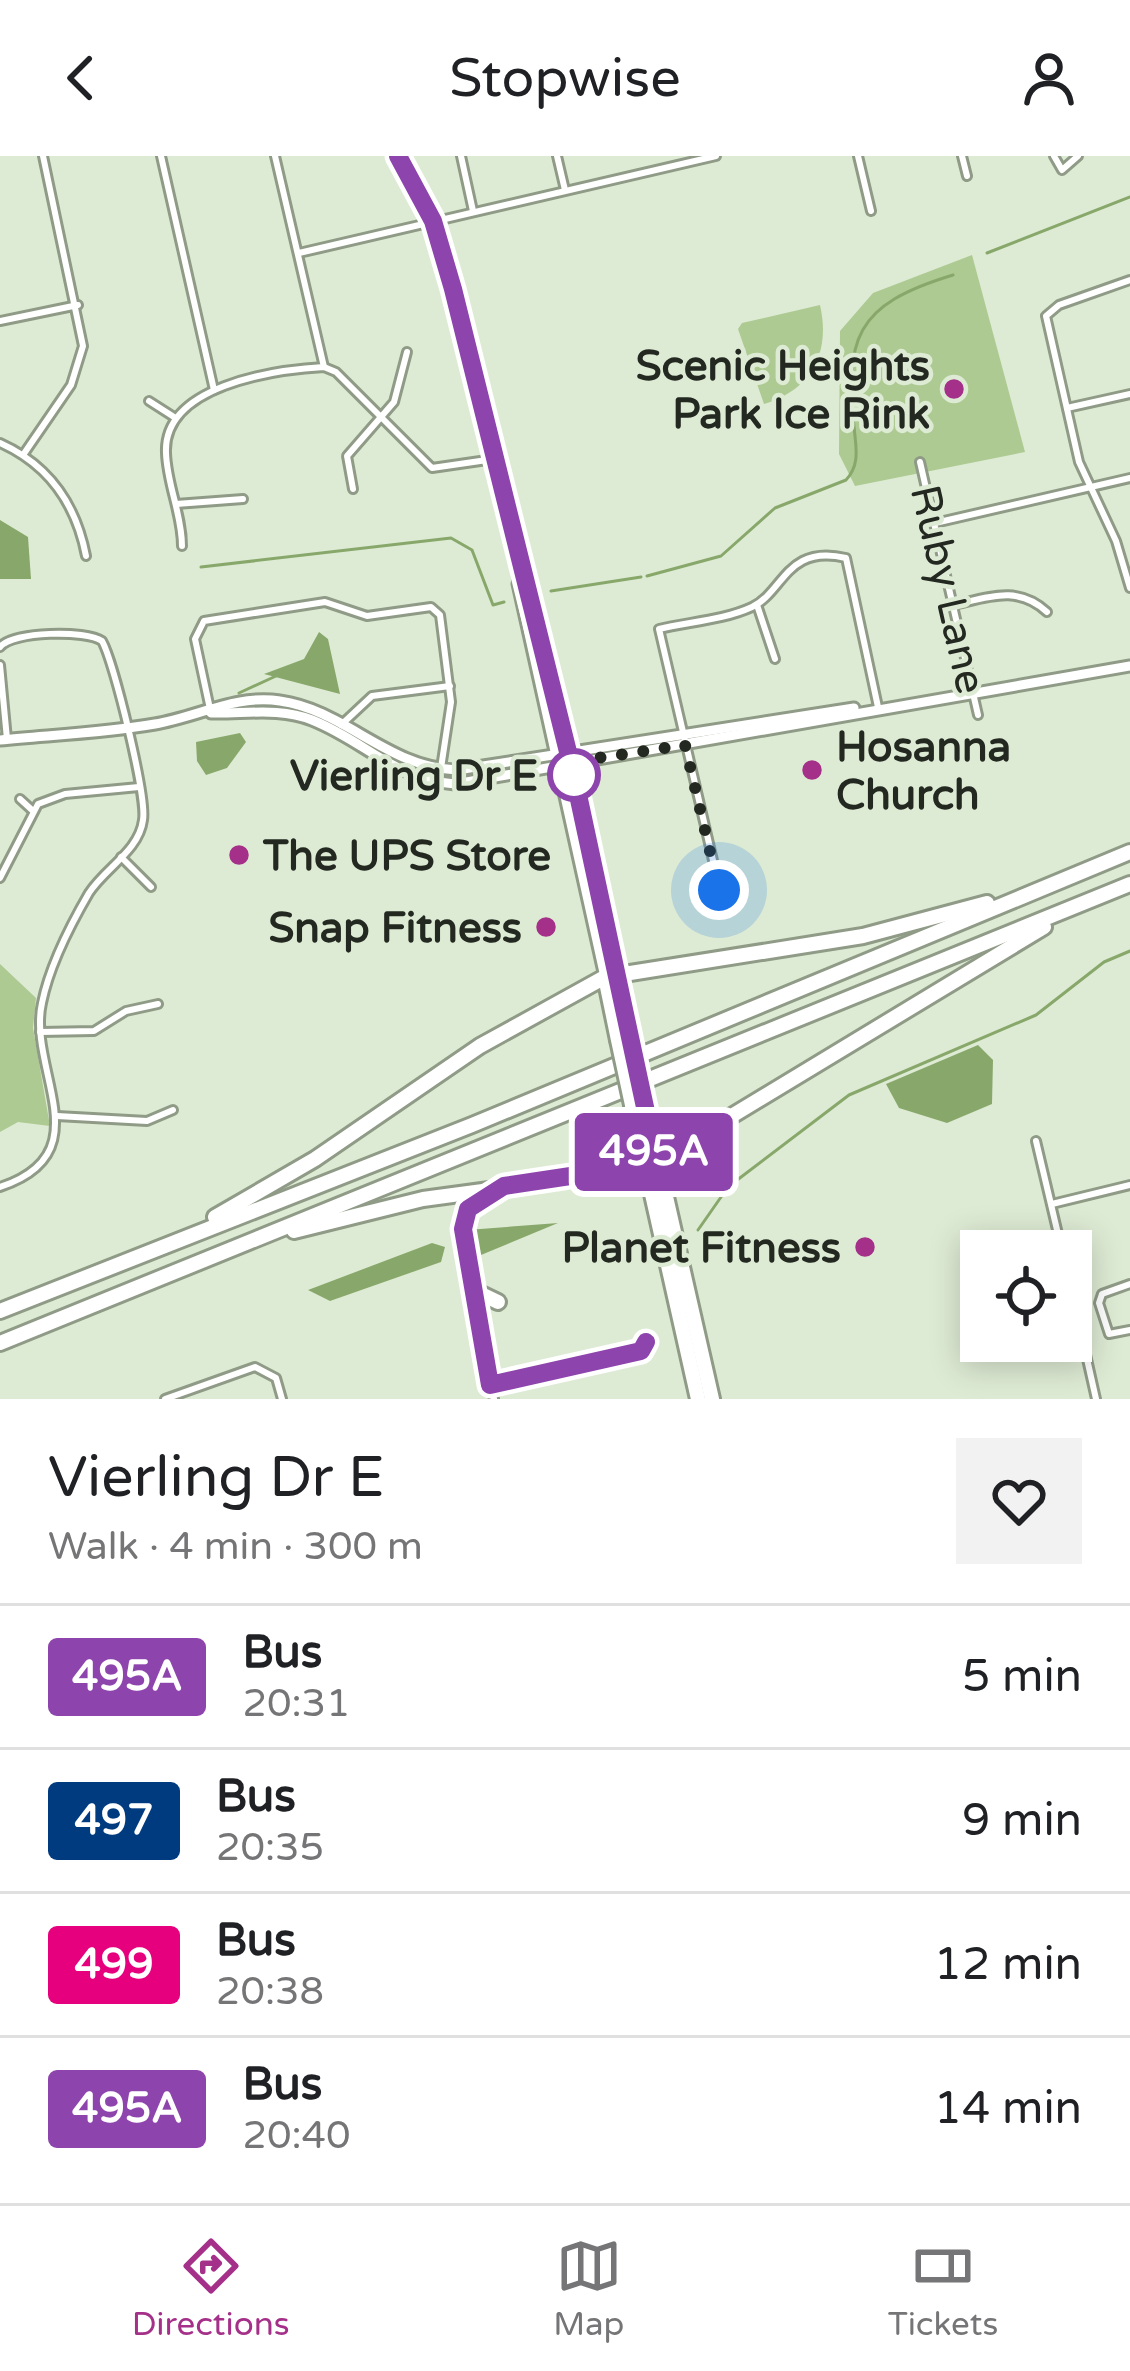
<!DOCTYPE html>
<meta charset="utf-8">
<style>
body{margin:0;font-family:"Varela Round",sans-serif;background:#f2f2f2;color:#202124;height:100vh;display:flex;flex-direction:column;font-size:45px;white-space:nowrap}
*{box-sizing:border-box;margin:0}
p{font-size:39px;color:#757577}
.icon{flex:none;width:66px;height:66px;fill:none;stroke:currentColor;stroke-width:2;stroke-linecap:round;stroke-linejoin:round}
.map{position:relative;height:1243px;overflow:hidden}
.sheet{display:flex;flex-direction:column;background:#fff;flex:1}
.sheet>*{flex:none}
.badge{padding:0 24px;border-radius:9px;font-size:42px;line-height:78px}
.buttons{position:absolute;left:960px;top:1074px;display:grid;gap:24px}
.buttons a{display:grid;place-items:center;width:132px;height:132px;border-radius:0px;background:#fff;box-shadow:0 6px 30px #0003;font-size:60px}
.you{position:absolute;width:60px;height:60px;margin:-30px;border:9px solid #fff;border-radius:50%;background:#1a73e8;box-shadow:0 0 0 18px #1a73e833}
.map>.badge{position:absolute;translate:-50% -50%;box-shadow:0 0 0 6px #fff}
.round{display:grid;place-items:center;flex:none;width:126px;height:126px;border-radius:0px;background:#f2f2f2}
.headline{display:flex;align-items:center;justify-content:space-between;height:204px;padding:0 48px}
h1{font-size:57px;font-weight:600;line-height:90px}
ul{padding:0;list-style:none}
li{display:flex;align-items:center;gap:36px;height:144px;padding:0 48px;border-top:3px solid #e0e0e0}
li div{flex:1}
li b{display:block;font-size:45px}
li em{font-style:normal}
li .badge{min-width:132px;font-weight:700;text-align:center}
header{display:flex;justify-content:space-between;align-items:center;height:156px;padding:0 48px;background:#fff;font-size:54px;font-weight:600}
.tabs{display:flex;justify-content:space-around;align-items:center;height:168px;border-top:3px solid #e0e0e0;background:#fff;font-size:33px;color:#757577}
.tabs a{display:grid;justify-items:center;gap:6px}
.tabs .current{color:#a53089}
.map>svg:first-child{display:block}
.green{fill:#acca91}
.water{fill:#88a86b}
.lines{fill:none;stroke-linecap:round;stroke-linejoin:round}
.stream{stroke:#88a86b;stroke-width:3}
.street-casing{stroke:#909b87;stroke-width:12}
.secondary-casing{stroke:#909b87;stroke-width:15}
.highway-casing{stroke:#909b87;stroke-width:20}
.street{stroke:#fff;stroke-width:6}
.secondary{stroke:#fff;stroke-width:9}
.highway{stroke:#fff;stroke-width:14}
.highway-bridge-casing{stroke:#909b87;stroke-width:20;stroke-linecap:butt}
.highway-bridge{stroke:#fff;stroke-width:14}
.line-casing{stroke:#fff;stroke-width:27}
.line{stroke:#8e44ad;stroke-width:18}
.walk{stroke:#232820;stroke-width:12;stroke-dasharray:0 21.6}
.poi-dot{fill:#a53089;stroke:#deebd4;stroke-width:4.5}
.stop-dot{fill:#fff;stroke:#8e44ad;stroke-width:6}
.labels{text-anchor:middle;stroke-width:9;stroke-linejoin:round;paint-order:stroke}
.poi-label{font-size:42px;font-weight:bold;fill:#232820;stroke:#deebd4;text-anchor:end}
.street-label{font-size:42px;fill:#232820;stroke:#deebd4}
.stop-label{font-size:42px;font-weight:bold;fill:#232820;stroke:#deebd4;text-anchor:end}
</style>
<header><svg class="icon" aria-label="back" viewBox="0 0 24 24"><path d="M15 5l-7 7 7 7"/></svg>Stopwise<svg class="icon" aria-label="person" viewBox="0 0 24 24"><circle cx="12" cy="8" r="4"/><path d="M4 21q1-7 8-7t8 7"/></svg></header>
<div class="map">
<svg width="1130" height="1243" viewBox="0 0 1130 1243">
<rect width="100%" height="100%" fill="#deebd4"/>
<!-- green -->
<g class="green">
<path d="M 972,99 L 1025,296 L 855,330 L 839,298 L 840,175 L 873,137 Z"/>
<path d="M 820,149 C 831,197 811,234 764,248 L 738,173 L 742,167 Z"/>
<path d="M 0,808 L 36,842 L 33,872 L 50,970 L 18,966 L 0,976 Z"/>
</g>
<!-- water -->
<g class="water">
<path d="M 0,364 L 28,381 L 31,423 L 0,423 Z"/>
<path d="M 319,476 L 328,483 L 340,538 L 264,518 L 304,503 Z"/>
<path d="M 240,577 L 246,586 L 227,612 L 206,619 L 197,605 L 196,586 Z"/>
<path d="M 978,889 L 993,904 L 992,948 L 947,967 L 899,952 L 886,928 Z"/>
<path d="M 558,1067 L 481,1099 L 476,1098 L 467,1074 Z"/>
<path d="M 432,1087 L 445,1091 L 441,1106 L 330,1145 L 308,1134 Z"/>
</g>
<g class="lines">
<!-- stream -->
<g class="stream">
<path d="M 987,97 L 1130,41"/>
<path d="M 201,411 L 451,382 L 472,394 L 493,449 L 504,446"/>
<path d="M 647,420 L 721,400 L 775,352 L 846,324 C 858,311 857,297 855,280 C 844,182 854,149 953,119"/>
<path d="M 551,435 L 641,421"/>
<path d="M 239,537 L 276,520"/>
<path d="M 698,1074 L 728,1031 L 849,939 L 1036,859 L 1104,806 L 1130,795"/>
</g>
<defs>
<g id="street">
<path d="M 161,0 L 214,234"/>
<path d="M 275,0 L 324,211"/>
<path d="M 461,0 L 473,55"/>
<path d="M 557,0 L 565,34"/>
<path d="M 858,0 L 871,55"/>
<path d="M 962,0 L 967,20"/>
<path d="M 1054,0 L 1062,14 L 1078,0"/>
<path d="M 299,97 L 716,0"/>
<path d="M 1130,124 L 1059,149 L 1046,160 L 1079,306 L 1116,385 L 1130,432"/>
<path d="M 0,165 L 78,149"/>
<path d="M 149,245 L 174,261"/>
<path d="M 1067,252 L 1130,238"/>
<path d="M 0,287 C 49,309 76,348 86,400"/>
<path d="M 23,299 L 71,229 L 83,190 L 43,0"/>
<path d="M 920,306 L 978,559"/>
<path d="M 353,333 L 347,300 L 394,246 L 407,196"/>
<path d="M 176,348 L 243,343"/>
<path d="M 935,367 L 1130,322"/>
<path d="M 182,390 C 182,358 167,329 166,297 C 163,230 272,214 324,211 L 336,216 L 432,312 L 494,303"/>
<path d="M 757,449 L 775,503"/>
<path d="M 954,449 C 989,441 1018,429 1047,456"/>
<path d="M 0,491 C 13,475 86,474 102,485 C 114,506 147,641 143,664 C 139,695 105,712 89,737 C 71,768 49,812 42,847 C 27,914 103,997 0,1031"/>
<path d="M 0,509 L 7,583"/>
<path d="M 210,553 L 195,483 L 204,465 L 325,446 L 367,460 L 431,451 L 440,459 L 451,546 L 441,612"/>
<path d="M 341,569 L 372,540 L 450,530"/>
<path d="M 20,643 L 32,654"/>
<path d="M 121,701 L 151,731"/>
<path d="M 0,722 L 38,648 L 65,638 L 139,631"/>
<path d="M 736,750 L 722,743 L 659,473 C 688,466 724,464 752,451 C 784,436 786,388 846,402 L 878,551"/>
<path d="M 40,876 L 94,875 L 126,855 L 158,848"/>
<path d="M 57,960 L 147,965 L 173,954"/>
<path d="M 1036,985 L 1062,1095"/>
<path d="M 1052,1048 L 1130,1029"/>
<path d="M 1130,1128 L 1102,1138 L 1099,1147 L 1109,1178 L 1130,1174"/>
<path d="M 1071,1132 L 1096,1243"/>
<path d="M 477,1171 L 494,1243"/>
<path d="M 165,1243 L 255,1211 L 276,1222 L 282,1243"/>
</g>
<g id="secondary">
<path d="M 398,0 L 433,65 L 445,104 L 521,416 L 528,425 L 618,818"/>
<path d="M 521,416 L 518,428 L 605,821"/>
<path d="M 211,557 C 244,558 280,551 312,564 C 367,586 391,622 455,628 L 1130,510"/>
<path d="M 0,584 C 51,579 104,577 155,568 C 197,561 237,538 280,545 C 345,554 388,612 457,614 L 854,552"/>
</g>
<g id="highway">
<path d="M 618,818 L 631,878"/>
<path d="M 605,821 L 618,884"/>
<path d="M 644,944 L 712,1243"/>
<path d="M 632,949 L 698,1243"/>
<path d="M 215,1061 L 315,1003 L 480,890 L 605,821 L 863,780 L 987,747"/>
<path d="M 294,1075 L 423,1043 L 644,1013 L 1044,771"/>
<path d="M 473,1134 L 498,1146"/>
<path d="M 0,1155 L 472,969 L 1130,696"/>
<path d="M 477,1171 C 478,1127 440,1065 489,1037"/>
<path d="M 0,1187 L 1130,728"/>
</g>
</defs>
<!-- street casing -->
<use href="#street" class="street-casing"/>
<!-- secondary casing -->
<use href="#secondary" class="secondary-casing"/>
<!-- highway casing -->
<use href="#highway" class="highway-casing"/>
<!-- street -->
<use href="#street" class="street"/>
<!-- secondary -->
<use href="#secondary" class="secondary"/>
<!-- highway -->
<use href="#highway" class="highway"/>
<defs>
<g id="highway-bridge">
<path d="M 631,878 L 644,944"/>
<path d="M 618,884 L 632,949"/>
</g>
</defs>
<!-- highway-bridge casing -->
<use href="#highway-bridge" class="highway-bridge-casing"/>
<!-- highway-bridge -->
<use href="#highway-bridge" class="highway-bridge"/>
</g>
<g class="lines">
<defs>
<path id="line" d="M 398,0 L 433,65 L 453,133 L 574,620 L 657,1007 L 504,1030 L 468,1053 L 463,1073 L 490,1229 L 641,1195 L 646,1186"/>
</defs>
<!-- line casing -->
<use href="#line" class="line-casing"/>
<!-- line -->
<use href="#line" class="line"/>
<!-- walk -->
<path class="walk" d="M 574,619 L 571,606 L 685,589 L 719,734"/>
</g>
<!-- markers -->
<g class="poi-dot">
<circle cx="954" cy="233" r="12"/>
<circle cx="812" cy="614" r="12"/>
<circle cx="239" cy="699" r="12"/>
<circle cx="546" cy="771" r="12"/>
<circle cx="865" cy="1091" r="12"/>
</g>
<circle class="stop-dot" cx="574" cy="619" r="24"/>
<g class="labels">
<!-- poi labels -->
<g class="poi-label">
<text x="930" y="224">Scenic Heights<tspan x="930" dy="48">Park Ice Rink</tspan></text>
<text x="836" y="605" text-anchor="start">Hosanna<tspan x="836" dy="48">Church</tspan></text>
<text x="263" y="714" text-anchor="start">The UPS Store</text>
<text x="522" y="786">Snap Fitness</text>
<text x="841" y="1106">Planet Fitness</text>
</g>
<!-- street labels -->
<g class="street-label">
<text transform="translate(949 433) rotate(77)" y="15">Ruby Lane</text>
</g>
<!-- stop labels -->
<g class="stop-label">
<text x="538" y="634">Vierling Dr E</text>
</g>
</g>
</svg>
<div class="buttons">
<a><svg class="icon" aria-label="locate" viewBox="0 0 24 24"><circle cx="12" cy="12" r="6"/><path d="M12 2v4M12 18v4M2 12h4M18 12h4"/></svg></a>
</div>
<div class="you" style="left:719px;top:734px"></div>
<b class="badge" style="left:654px;top:996px;background:#8e44ad;color:#fff">495A</b>
</div>
<section class="sheet">
<div class="headline"><div><h1>Vierling Dr E</h1><p>Walk · 4 min · 300 m</p></div><a class="round"><svg class="icon" aria-label="heart" viewBox="0 0 24 24"><path d="M12 20l-8-8c-3-5 5-10 8-4 3-6 11-1 8 4z"/></svg></a></div>
<ul>
<li><span class="badge" style="background:#8e44ad;color:#fff">495A</span><div><b>Bus</b><p>20:31</p></div><em>5 min</em></li>
<li><span class="badge" style="background:#003b80;color:#fff">497</span><div><b>Bus</b><p>20:35</p></div><em>9 min</em></li>
<li><span class="badge" style="background:#e6007e;color:#fff">499</span><div><b>Bus</b><p>20:38</p></div><em>12 min</em></li>
<li><span class="badge" style="background:#8e44ad;color:#fff">495A</span><div><b>Bus</b><p>20:40</p></div><em>14 min</em></li>
</ul>
</section>
<nav class="tabs">
<a class="current"><svg class="icon" aria-label="directions" viewBox="0 0 24 24"><path d="M12 3l9 9-9 9-9-9zM9 14v-3h6M13 9l2 2-2 2"/></svg>Directions</a>
<a><svg class="icon" aria-label="map" viewBox="0 0 24 24"><path d="M3 6l6-2 6 2 6-2v14l-6 2-6-2-6 2zM9 4v14M15 6v14"/></svg>Map</a>
<a><svg class="icon" aria-label="tickets" viewBox="0 0 24 24"><path d="M3 7h18v10H3zM15 7v10"/></svg>Tickets</a>
</nav>
